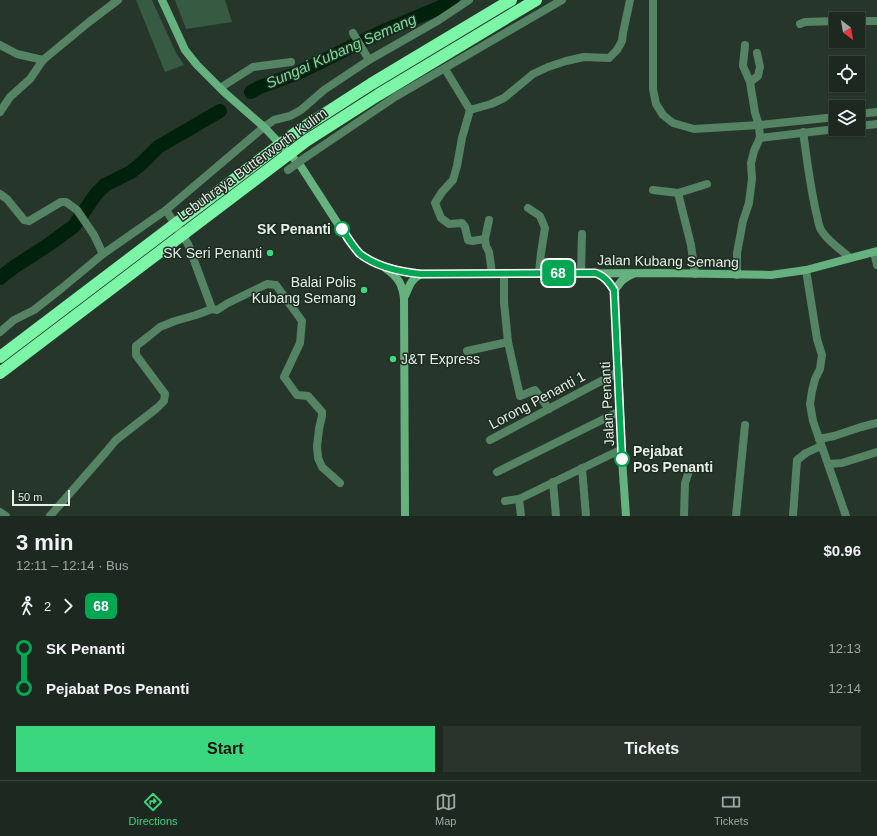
<!DOCTYPE html>
<meta charset="utf-8">
<style>
body{margin:0;font-family:Helvetica,sans-serif;background:#2a342d;color:#f1f3f6;height:100vh;display:flex;flex-direction:column;font-size:15px;white-space:nowrap}
*{box-sizing:border-box;margin:0}
p{font-size:13px;color:#a0a6a5}
.icon{flex:none;width:22px;height:22px;fill:none;stroke:currentColor;stroke-width:2;stroke-linecap:round;stroke-linejoin:round}
.map{position:relative;height:516px;overflow:hidden}
.side{display:flex;flex-direction:column;background:#1d2820;flex:1}
.side>*{flex:none}
.badge{padding:0 8px;border-radius:6px;font-size:14px;line-height:26px}
.needle{width:26px;rotate:149deg}
.buttons{position:absolute;left:829px;top:12px;display:grid;gap:8px}
.buttons a{display:grid;place-items:center;width:36px;height:36px;border-radius:0px;background:#1d2820;box-shadow:0 1px 3px #0004,0 0 0 1px #3b443e;font-size:20px}
.scale{position:absolute;left:12px;bottom:10px;width:58px;box-sizing:border-box;padding-left:4px;border:2px solid #e5eee7;border-top:0;font-size:11px;line-height:14px;white-space:nowrap;color:#e5eee7;-webkit-text-stroke:3px #1d2c21;paint-order:stroke}
.map>.badge{position:absolute;translate:-50% -50%;box-shadow:0 0 0 2px #fff}
.legs{display:flex;align-items:center;gap:6px;height:44px;padding:0 16px;font-size:13px}
.legs p{margin-inline-start:auto}
.headline{display:flex;align-items:center;justify-content:space-between;height:68px;padding:0 16px}
h1{font-size:22px;font-weight:600;line-height:30px}
.action{display:flex;gap:8px;margin-top:auto;padding:8px 16px}
.action a{flex:1;height:46px;border-radius:0px;background:#3bd77f;color:#111;font-size:16px;font-weight:600;line-height:46px;text-align:center}
.action a+a{background:#2a342d;color:#f1f3f6}
ul{padding:0 16px;list-style:none}
li{display:flex;align-items:center;gap:14px;height:40px;font-size:15px}
li i{display:grid;place-items:center;width:6px;height:100%;margin:0 5px;background:currentColor}
li i::after{content:'';width:10px;height:10px;margin:-5px;border:3px solid;border-radius:50%;background:#1d2820}
li p{margin-inline-start:auto}
li:first-child i{background:linear-gradient(#0000 50%,currentColor 0)}
li:last-child i{background:linear-gradient(currentColor 50%,#0000 0)}
.tab-bar{display:flex;justify-content:space-around;align-items:center;height:56px;border-top:1px solid #3b443e;background:#1d2820;font-size:11px;color:#a0a6a5}
.tab-bar a{display:grid;justify-items:center;gap:2px}
.tab-bar .selected{color:#3bd77f}
.map>svg:first-child{display:block}
.green{fill:#375b42}
.lines{fill:none;stroke-linecap:round;stroke-linejoin:round}
.river{stroke:#00210b;stroke-width:14}
.minor{stroke:#558464;stroke-width:8}
.secondary{stroke:#66b27f;stroke-width:8}
.minor-bridge{stroke:#558464;stroke-width:8}
.motorway-bridge{stroke:#7af6a6;stroke-width:12}
.line-1-casing{stroke:#fff;stroke-width:9}
.line-1{stroke:#00a651;stroke-width:6}
.stop-1-dot{fill:#fff;stroke:#00a651;stroke-width:2}
.poi-dot{fill:#3bd77f;stroke:#1d2c21;stroke-width:1.5}
.labels{text-anchor:middle;stroke-width:3;stroke-linejoin:round;paint-order:stroke}
.street-label{font-size:14px;fill:#e5eee7;stroke:#1d2c21}
.stop-label{font-size:14px;font-weight:bold;fill:#e5eee7;stroke:#1d2c21;text-anchor:end}
.poi-label{font-size:14px;fill:#e5eee7;stroke:#1d2c21;text-anchor:end}
.water-label{font-size:15px;font-style:italic;fill:#7ddc9c;stroke:#1d2c21}
</style>
<div class="map">
<svg width="877" height="516" viewBox="0 0 877 516">
<rect width="100%" height="100%" fill="#27362b"/>
<!-- green -->
<g class="green">
<path d="M 136,0 L 152,0 L 176,53 L 184,65 L 165,72 Z"/>
<path d="M 175,0 L 225,0 L 232,22 L 186,29 Z"/>
</g>
<g class="lines">
<!-- river -->
<g class="river">
<path d="M 251,92 L 260,87 L 298,73 L 379,33 L 441,7 L 452,0"/>
<path d="M 0,278 L 14,267 L 48,245 L 74,226 L 96,194 L 105,185 L 131,172 L 142,163 L 158,147 L 220,111"/>
</g>
<!-- minor -->
<g class="minor">
<path d="M 653,0 L 653,89 L 656,104 L 663,115 L 673,123 L 694,129 L 759,125 L 836,117"/>
<path d="M 858,21 L 877,21"/>
<path d="M 800,24 L 805,22 L 836,21"/>
<path d="M 353,33 L 369,60"/>
<path d="M 0,45 L 17,54 L 43,60"/>
<path d="M 745,45 L 743,66 L 750,82"/>
<path d="M 757,53 L 760,67 L 758,76 L 750,82 L 755,113 L 759,125 L 760,138"/>
<path d="M 445,69 L 470,110 L 462,138 L 457,166 L 453,180 L 442,192 L 435,203 L 441,218 L 449,224 L 462,223 L 465,227 L 468,240 L 472,241 L 485,239 L 486,246 L 489,252 L 492,273"/>
<path d="M 220,88 L 253,67 L 291,62"/>
<path d="M 470,110 L 491,104 L 504,98 L 533,74 L 548,67 L 566,61 L 584,57 L 609,58 L 617,50 L 622,41 L 623,33 L 630,0"/>
<path d="M 0,112 L 10,97 L 30,79 L 43,60 L 89,22 L 118,0"/>
<path d="M 858,114 L 877,112"/>
<path d="M 858,126 L 877,124"/>
<path d="M 803,132 C 807,159 810,186 816,212 C 818,218 818,225 821,230 C 828,242 841,249 850,258"/>
<path d="M 306,157 L 395,97 L 562,0"/>
<path d="M 653,190 L 678,193 L 691,245 L 695,274"/>
<path d="M 678,193 L 707,184"/>
<path d="M 0,194 L 7,199 L 24,220 L 29,221 L 61,202 L 66,202 L 77,210 L 94,235 L 103,254"/>
<path d="M 528,208 L 540,216 L 545,228 L 541,253 L 539,273"/>
<path d="M 166,210 L 188,244 L 212,309"/>
<path d="M 485,239 L 489,220"/>
<path d="M 874,252 L 877,265"/>
<path d="M 806,270 L 817,339 L 822,355 L 820,369 L 815,379 L 812,391 L 810,404 L 813,421 L 846,516"/>
<path d="M 504,273 L 504,302 L 508,342 L 520,396 L 535,390 L 549,409"/>
<path d="M 581,273 L 582,234"/>
<path d="M 737,275 L 737,253 L 743,221 L 749,203 L 752,179 L 751,163 L 754,151 L 760,138 L 836,129"/>
<path d="M 0,332 L 14,320 L 34,310 L 62,288 L 103,254 L 166,210 L 264,127 L 274,120 L 290,116 L 301,110 L 324,90 L 369,60 L 439,20 L 469,0"/>
<path d="M 467,351 L 508,342"/>
<path d="M 819,439 L 834,436 L 861,427 L 877,423"/>
<path d="M 490,440 L 618,372"/>
<path d="M 828,464 L 842,463 L 877,452"/>
<path d="M 582,468 L 586,516"/>
<path d="M 497,472 L 620,411"/>
<path d="M 553,482 L 556,516"/>
<path d="M 519,499 L 521,516"/>
<path d="M 505,501 L 519,499 L 622,449"/>
<path d="M 0,512 L 6,516"/>
<path d="M 50,516 L 106,452 L 116,440 L 157,408 L 164,401 L 165,394 L 136,355 L 136,346 L 149,336 L 160,327 L 175,321 L 196,315 L 212,309 L 217,310 L 228,303 L 267,284 L 276,285 L 302,321 L 300,343 L 284,377 L 297,395 L 308,396 L 322,412 L 322,416 L 319,429 L 317,446 L 318,458 L 322,467 L 340,483"/>
<path d="M 684,516 L 685,483 L 690,468"/>
<path d="M 736,516 L 745,425"/>
<path d="M 793,516 L 797,460 L 806,453 L 821,446"/>
</g>
<!-- secondary -->
<g class="secondary">
<path d="M 162,0 L 185,50 L 197,65 L 224,92 L 264,127 L 300,165 L 349,241 L 359,253 L 370,260 L 380,265 L 407,273 L 421,274 L 661,273 L 771,275 L 806,270 L 877,251"/>
<path d="M 385,268 C 398,277 402,283 404,298 L 405,516"/>
<path d="M 597,274 C 606,278 610,282 615,290 L 622,459 L 626,516"/>
<path d="M 615,290 C 620,282 623,278 633,274"/>
<path d="M 404,298 C 410,286 409,281 421,274"/>
</g>
<!-- minor-bridge -->
<path class="minor-bridge" d="M 288,170 L 306,157"/>
<!-- motorway-bridge -->
<g class="motorway-bridge">
<path d="M 0,357 L 298,131 L 371,84 L 511,0"/>
<path d="M 0,373 L 306,141 L 378,95 L 536,0"/>
</g>
</g>
<g class="lines">
<defs>
<path id="line-1" d="M 342,229 C 347,237 353,247 360,254 C 377,267 401,272 421,274 L 596,273 C 605,277 609,282 614,290 L 622,459"/>
</defs>
<!-- line-1 casing -->
<use href="#line-1" class="line-1-casing"/>
<!-- line-1 -->
<use href="#line-1" class="line-1"/>
</g>
<!-- markers -->
<g class="stop-1-dot">
<circle cx="342" cy="229" r="7"/>
<circle cx="622" cy="459" r="7"/>
</g>
<g class="poi-dot">
<circle cx="270" cy="253" r="4"/>
<circle cx="364" cy="290" r="4"/>
<circle cx="393" cy="359" r="4"/>
</g>
<g class="labels">
<!-- street labels -->
<g class="street-label">
<text transform="translate(252 164) rotate(-36)" y="5">Lebuhraya Butterworth Kulim</text>
<text transform="translate(668 261) rotate(1)" y="5">Jalan Kubang Semang</text>
<text transform="translate(537 400) rotate(-28)" y="5">Lorong Penanti 1</text>
<text transform="translate(607 404) rotate(-93)" y="5">Jalan Penanti</text>
</g>
<!-- stop labels -->
<g class="stop-label">
<text x="331" y="234">SK Penanti</text>
<text x="633" y="456" text-anchor="start">Pejabat<tspan x="633" dy="16">Pos Penanti</tspan></text>
</g>
<!-- poi labels -->
<g class="poi-label">
<text x="262" y="258">SK Seri Penanti</text>
<text x="356" y="287">Balai Polis<tspan x="356" dy="16">Kubang Semang</tspan></text>
<text x="401" y="364" text-anchor="start">J&amp;T Express</text>
</g>
<!-- water labels -->
<g class="water-label">
<text transform="translate(341 51) rotate(-24)" y="5">Sungai Kubang Semang</text>
</g>
</g>
</svg>
<div class="buttons">
<a><svg class="needle" viewBox="-14 -14 28 28"><path d="M0-13l5 13h-10z" fill="#e53935"/><path d="M0 13l5-13h-10z" fill="#a0a6a5"/></svg></a>
<a><svg class="icon" aria-label="locate" viewBox="0 0 24 24"><circle cx="12" cy="12" r="6"/><path d="M12 2v4M12 18v4M2 12h4M18 12h4"/></svg></a>
<a><svg class="icon" aria-label="layers" viewBox="0 0 24 24"><path d="M12 4l9 5-9 5-9-5zM3 14l9 5 9-5"/></svg></a>
</div>
<div class="scale">50 m</div>
<b class="badge" style="left:558px;top:273px;background:#00a651;color:#fff">68</b>
</div>
<section class="side">
<div class="headline"><div><h1>3 min</h1><p>12:11 – 12:14 · Bus</p></div><b>$0.96</b></div>
<div class="legs"><svg class="icon" aria-label="walk" viewBox="0 0 24 24"><circle cx="13" cy="4" r="2"/><path d="M13 8l-2 6 4 7M11 14l-3 7M7 12l3-4h3l4 4"/></svg>2<svg class="icon" aria-label="forward" viewBox="0 0 24 24"><path d="M9 5l7 7-7 7"/></svg><b class="badge" style="background:#00a651;color:#fff">68</b></div>
<ul>
<li><i style="color:#00a651"></i><b>SK Penanti</b><p>12:13</p></li>
<li><i style="color:#00a651"></i><b>Pejabat Pos Penanti</b><p>12:14</p></li>
</ul>
<div class="action"><a>Start</a><a>Tickets</a></div>
</section>
<nav class="tab-bar">
<a class="selected"><svg class="icon" aria-label="directions" viewBox="0 0 24 24"><path d="M12 3l9 9-9 9-9-9zM9 14v-3h6M13 9l2 2-2 2"/></svg>Directions</a>
<a><svg class="icon" aria-label="map" viewBox="0 0 24 24"><path d="M3 6l6-2 6 2 6-2v14l-6 2-6-2-6 2zM9 4v14M15 6v14"/></svg>Map</a>
<a><svg class="icon" aria-label="tickets" viewBox="0 0 24 24"><path d="M3 7h18v10H3zM15 7v10"/></svg>Tickets</a>
</nav>
